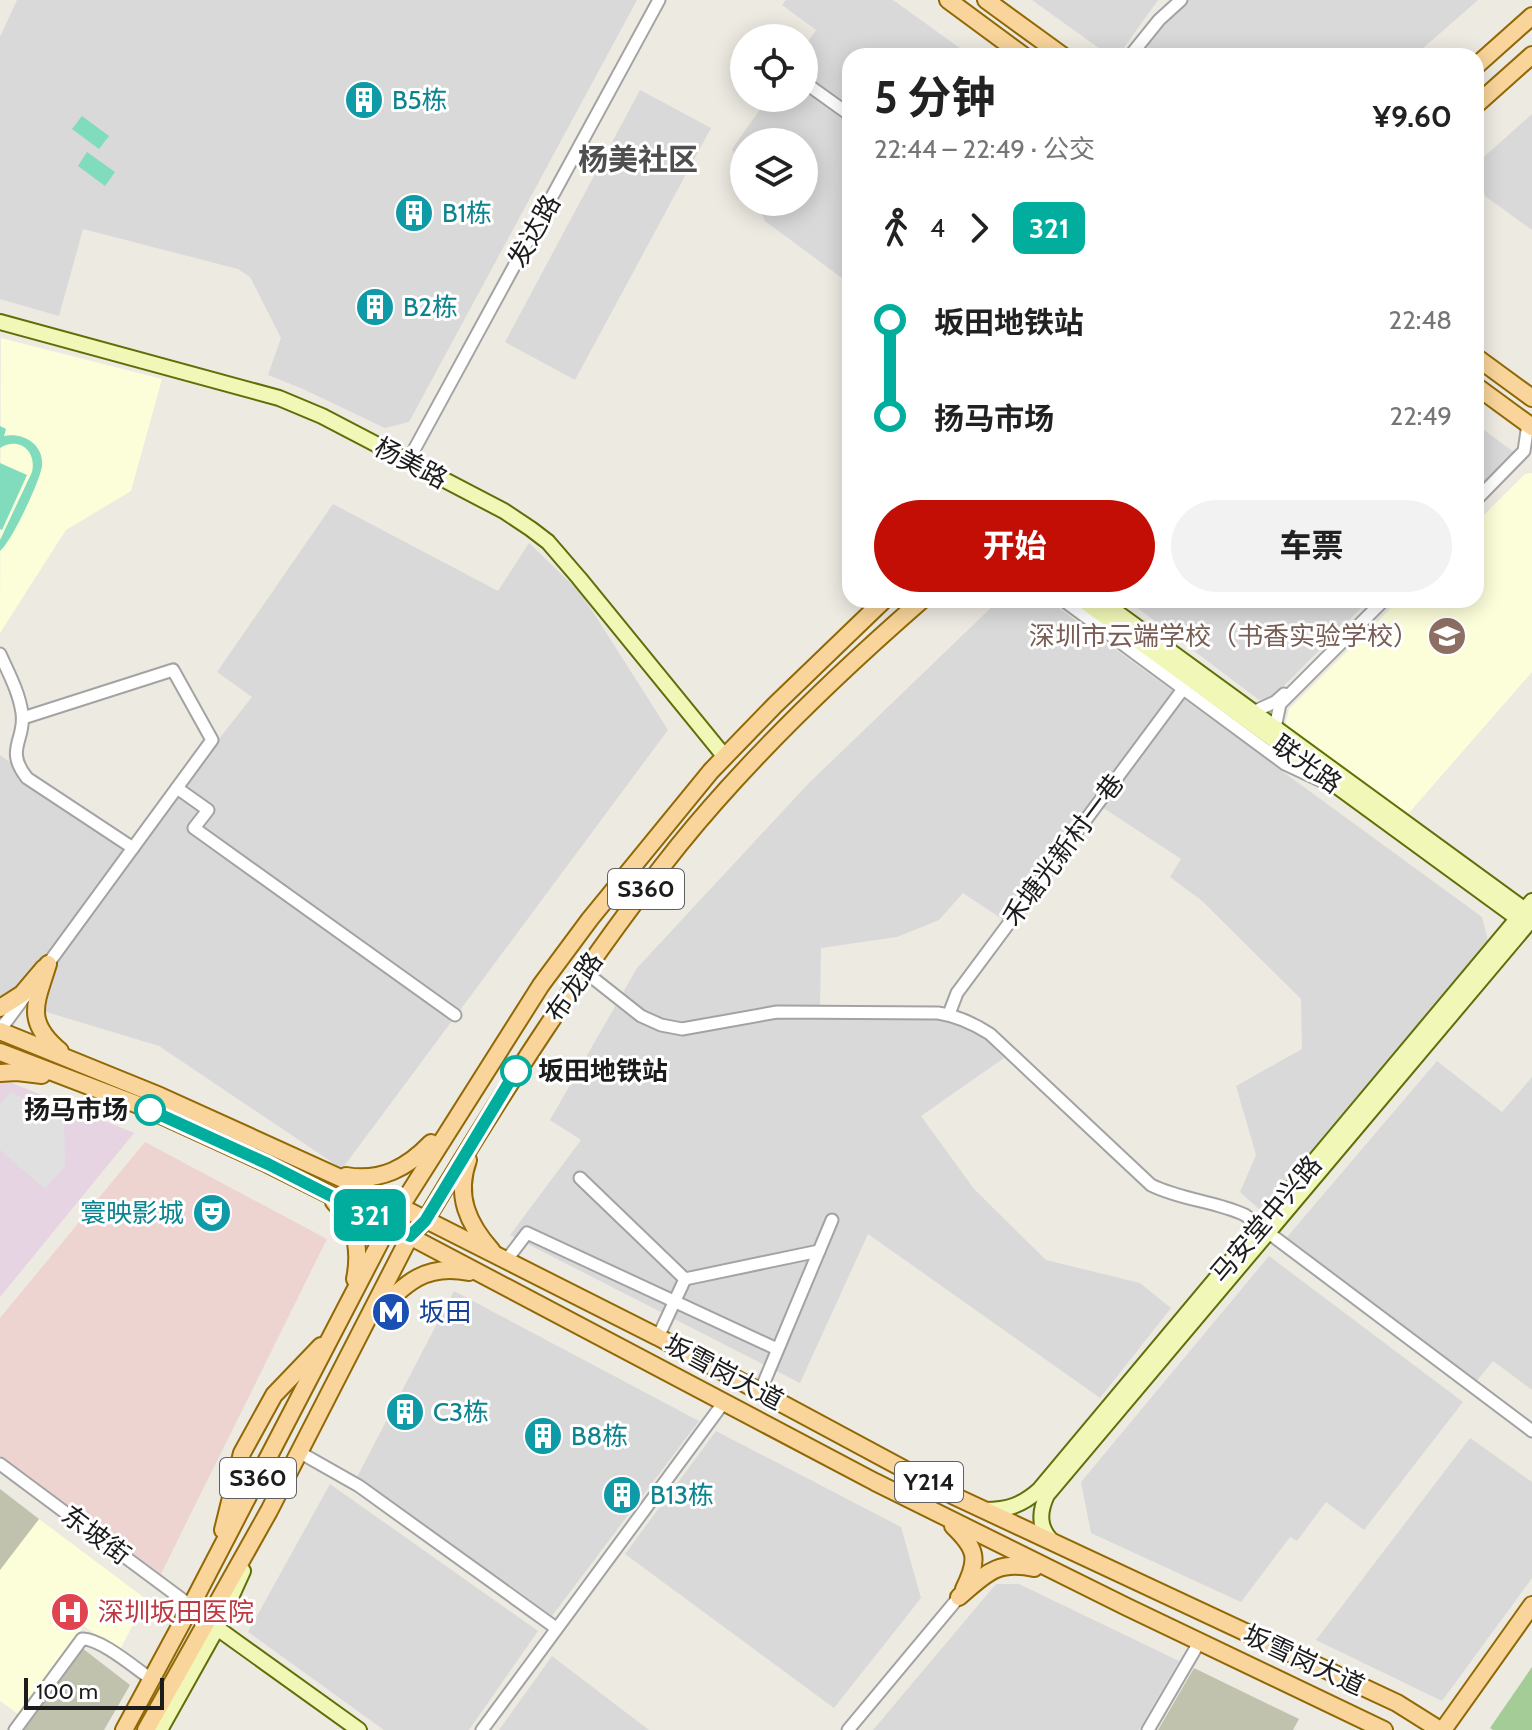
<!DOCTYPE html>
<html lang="zh">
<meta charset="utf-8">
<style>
body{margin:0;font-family:Cabin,"Noto Sans SC",sans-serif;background:#f2f2f2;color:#222;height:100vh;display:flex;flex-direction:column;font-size:30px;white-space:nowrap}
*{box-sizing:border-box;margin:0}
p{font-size:26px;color:#767676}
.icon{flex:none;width:44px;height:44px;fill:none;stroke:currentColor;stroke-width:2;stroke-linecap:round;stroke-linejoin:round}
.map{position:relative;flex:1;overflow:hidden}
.panel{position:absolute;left:842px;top:48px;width:642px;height:560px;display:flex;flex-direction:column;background:#fff;border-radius:24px;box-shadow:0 4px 20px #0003}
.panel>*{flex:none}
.badge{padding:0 16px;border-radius:12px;font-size:28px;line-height:52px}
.tools{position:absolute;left:730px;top:24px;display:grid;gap:16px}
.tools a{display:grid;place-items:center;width:88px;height:88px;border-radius:50%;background:#fff;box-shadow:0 4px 20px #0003;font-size:40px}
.scale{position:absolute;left:24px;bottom:20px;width:140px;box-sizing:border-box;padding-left:8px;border:4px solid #1c1c1c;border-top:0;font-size:22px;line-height:28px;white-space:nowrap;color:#1c1c1c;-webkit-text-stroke:6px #fff;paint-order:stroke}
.map>.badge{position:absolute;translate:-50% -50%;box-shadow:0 0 0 4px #fff}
.legs{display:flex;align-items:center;gap:12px;height:88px;padding:0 32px;font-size:26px}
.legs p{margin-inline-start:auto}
.overview{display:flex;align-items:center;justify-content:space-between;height:136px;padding:0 32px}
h1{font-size:44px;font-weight:700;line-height:60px}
.primary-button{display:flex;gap:16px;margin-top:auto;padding:16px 32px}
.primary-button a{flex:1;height:92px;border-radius:48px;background:#c30e05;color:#fff;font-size:32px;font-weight:700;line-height:92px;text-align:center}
.primary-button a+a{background:#f2f2f2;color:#222}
ul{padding:0 32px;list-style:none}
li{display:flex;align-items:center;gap:28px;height:96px;font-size:30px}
li i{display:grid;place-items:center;width:12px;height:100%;margin:0 10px;background:currentColor}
li i::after{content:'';width:20px;height:20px;margin:-10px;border:6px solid;border-radius:50%;background:#fff}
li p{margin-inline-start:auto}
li:first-child i{background:linear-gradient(#0000 50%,currentColor 0)}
li:last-child i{background:linear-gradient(currentColor 50%,#0000 0)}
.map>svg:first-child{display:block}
.residential{fill:#dad9d9}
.commercial{fill:#eed4d1}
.industrial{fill:#e6d4e2}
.education{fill:#fcfeda}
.construction{fill:#c1c2ae}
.forest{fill:#a4cc97}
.pitch{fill:#81dbbd}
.parking{fill:#e0e0e0}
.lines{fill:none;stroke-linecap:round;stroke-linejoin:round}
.street-casing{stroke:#a3a3a3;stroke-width:15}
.secondary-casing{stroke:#5f6f07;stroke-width:18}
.primary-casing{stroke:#916804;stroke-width:20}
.street{stroke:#fff;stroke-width:11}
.secondary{stroke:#f1f7b6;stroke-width:14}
.primary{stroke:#f9d59b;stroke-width:16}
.line-1-casing{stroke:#fff;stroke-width:18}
.line-1{stroke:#01ad9c;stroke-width:12}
.stop-1-dot{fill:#fff;stroke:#01ad9c;stroke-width:4}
.labels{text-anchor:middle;stroke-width:6;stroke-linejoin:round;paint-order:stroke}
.shield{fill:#fff;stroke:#606060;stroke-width:2}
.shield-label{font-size:24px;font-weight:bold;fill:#1c1c1c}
.culture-label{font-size:26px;fill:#0d838f;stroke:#fff;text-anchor:start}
.street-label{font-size:26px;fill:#1c1c1c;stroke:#fff}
.education-label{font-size:26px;fill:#785e54;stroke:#fff;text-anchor:end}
.stop-label{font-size:26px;font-weight:bold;fill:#1c1c1c;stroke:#fff;text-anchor:start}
.transit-label{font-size:26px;fill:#164399;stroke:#fff;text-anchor:start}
.health-label{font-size:26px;fill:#be3a42;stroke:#fff;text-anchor:start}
.quarter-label{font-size:30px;font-weight:bold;fill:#4f4f4f;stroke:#fff}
</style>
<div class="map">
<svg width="1532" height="1730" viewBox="0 0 1532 1730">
<rect width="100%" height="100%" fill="#edeae2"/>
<!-- residential -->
<g class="residential">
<path d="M 17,0 L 637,0 L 409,422 L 385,428 L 303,389 L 268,375 L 281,338 L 250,277 L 238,269 L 83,229 L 59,316 L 0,299 L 0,37 Z"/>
<path d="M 786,0 L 893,0 L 971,56 L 850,56 L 850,284 L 765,221 L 756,202 L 804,202 L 804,142 L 744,142 L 744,176 L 732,149 L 768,98 L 804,98 L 804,47 L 816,30 L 782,5 Z"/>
<path d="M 1032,0 L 1158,0 L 1118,56 L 1110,56 Z"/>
<path d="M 1169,0 L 1478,0 L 1414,56 L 1130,56 L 1175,4 Z"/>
<path d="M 640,90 L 711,128 L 575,380 L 505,342 Z"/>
<path d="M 1532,114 L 1532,230 L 1485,196 L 1476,164 Z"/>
<path d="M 1476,424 L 1515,453 L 1476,492 Z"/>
<path d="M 333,504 L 498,591 L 529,543 L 581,593 L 668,730 L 342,1169 L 159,1046 L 0,998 L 0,755 L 133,848 L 252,697 L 217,672 Z"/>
<path d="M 999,600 L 1048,600 L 1482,917 L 1488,941 L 1261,1211 L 1240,1192 L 1256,1155 L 1236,1086 L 1302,1049 L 1301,999 L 1201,900 L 1170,877 L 1181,859 L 1102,807 L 1011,925 L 963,893 L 939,920 L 897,937 L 821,948 L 820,1012 L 938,1013 L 977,1031 L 1004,1058 L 921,1116 L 974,1189 L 1046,1260 L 1140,1283 L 1171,1308 L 1100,1398 L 868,1234 L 800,1383 L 510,1235 L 581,1140 L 550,1120 L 637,968 L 808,784 Z"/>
<path d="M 1127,600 L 1369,600 L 1274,696 L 1259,700 Z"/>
<path d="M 1437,1061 L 1502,1112 L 1532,1077 L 1532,1390 L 1493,1361 L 1471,1388 L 1282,1243 Z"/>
<path d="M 1269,1256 L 1463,1402 L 1364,1530 L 1326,1502 L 1297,1541 L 1290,1537 L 1241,1602 L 1091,1533 L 1081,1482 Z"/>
<path d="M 454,1291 L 699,1421 L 552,1616 L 357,1477 Z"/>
<path d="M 716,1431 L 901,1527 L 921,1598 L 834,1708 L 625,1554 Z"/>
<path d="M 1470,1438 L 1532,1482 L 1532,1578 L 1442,1701 L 1316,1640 Z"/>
<path d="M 330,1484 L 538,1631 L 469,1730 L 384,1730 L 248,1632 Z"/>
<path d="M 996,1584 L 1019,1584 L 1179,1661 L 1139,1730 L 873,1730 Z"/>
<path d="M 552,1656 L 649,1730 L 499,1730 Z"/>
</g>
<!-- commercial -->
<path class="commercial" d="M 145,1142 L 327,1239 L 161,1574 L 0,1455 L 0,1318 Z"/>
<!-- industrial -->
<path class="industrial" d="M 0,1078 L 134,1133 L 0,1297 Z"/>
<!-- education -->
<g class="education">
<path d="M 1,338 L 162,379 L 131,491 L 66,530 L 0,633 Z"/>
<path d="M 1532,473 L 1532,672 L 1408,814 L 1285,727 L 1289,709 L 1399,600 L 1476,600 L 1476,523 L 1525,474 Z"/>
<path d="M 39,1519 L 146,1599 L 119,1652 L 84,1626 L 18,1714 L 0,1701 L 0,1570 Z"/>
</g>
<!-- construction -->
<g class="construction">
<path d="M 0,1489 L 39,1519 L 0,1570 Z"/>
<path d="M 82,1648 L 130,1685 L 104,1730 L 19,1730 Z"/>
<path d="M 1194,1668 L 1299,1719 L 1293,1730 L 1158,1730 Z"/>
</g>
<!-- forest -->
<path class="forest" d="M 1532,1667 L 1532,1730 L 1493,1730 L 1490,1728 Z"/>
<!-- pitch -->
<g class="pitch">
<path d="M 82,116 L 109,136 L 99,149 L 72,129 Z"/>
<path d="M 87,152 L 115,172 L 105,186 L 78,166 Z"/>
<path d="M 0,426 L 6,429 L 4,436 C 23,432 44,444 42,466 C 40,481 12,541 0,551 L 0,540 L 32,472 C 37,451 19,436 0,448 Z"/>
<path d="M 0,463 L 27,475 L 2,530 L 0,529 Z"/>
</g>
<!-- parking -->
<path class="parking" d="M 10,1092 L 64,1115 L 65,1166 L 45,1189 L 0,1150 L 0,1104 Z"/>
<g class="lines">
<defs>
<g id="street">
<path d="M 1130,56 L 1159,20 L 1181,0"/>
<path d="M 804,82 L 850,115"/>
<path d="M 408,461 L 659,0"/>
<path d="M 1476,500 L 1524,451 L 1528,424"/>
<path d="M 1063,600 L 1285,764 L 1328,784"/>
<path d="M 0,654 C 9,674 19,692 22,713 C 26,740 4,749 27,778 L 133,848"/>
<path d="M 1253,712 L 1275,702 L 1284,694"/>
<path d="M 23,718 L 173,670 L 212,740 L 45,968"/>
<path d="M 1275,728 L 1280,704 L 1384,600"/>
<path d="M 177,788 L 208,810 L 194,828 L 455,1015"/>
<path d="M 584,971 L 641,1016 L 661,1025 L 682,1029 L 777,1012 L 938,1013 C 958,1016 973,1023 990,1034 L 1151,1185 C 1181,1200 1215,1201 1245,1215 L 1532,1431"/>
<path d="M 949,1014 L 957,993 L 1183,689"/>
<path d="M 0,1030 L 26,995"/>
<path d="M 580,1178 L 685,1279 L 819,1251"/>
<path d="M 505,1262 L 527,1233 L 777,1349"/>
<path d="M 658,1337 L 685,1279"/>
<path d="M 760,1392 L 832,1220"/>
<path d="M 299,1452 L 359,1486 L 556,1628"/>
<path d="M 0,1464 L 191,1606"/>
<path d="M 15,1730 L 82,1639 C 100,1638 135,1668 151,1679"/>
<path d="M 482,1730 L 724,1402"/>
<path d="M 848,1730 L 959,1597"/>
<path d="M 1148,1730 L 1200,1641"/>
</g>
<g id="secondary">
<path d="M 0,322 L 279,398 L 322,416 L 504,511 L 531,529 L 548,542 L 579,578 L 725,757"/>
<path d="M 1082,600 L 1524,923"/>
<path d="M 1100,600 L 1532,915"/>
<path d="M 985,1510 C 1008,1510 1022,1505 1039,1490 L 1532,901"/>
<path d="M 1053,1542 C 1038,1528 1039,1512 1047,1495 L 1532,919"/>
<path d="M 217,1628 L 359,1730"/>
<path d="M 160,1730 L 217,1628 L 243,1571"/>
</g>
<g id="primary">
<path d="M 948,0 L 1024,56"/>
<path d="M 986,0 L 1063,56"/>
<path d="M 1476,66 L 1532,16"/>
<path d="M 1476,105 L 1532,55"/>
<path d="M 1476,357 L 1532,398"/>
<path d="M 1476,386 L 1532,427"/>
<path d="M 48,964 C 36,1003 24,1021 60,1051"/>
<path d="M 0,1008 L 22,994 L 44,968"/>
<path d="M 0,1031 L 160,1096 L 367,1190 L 658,1337 L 954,1496 L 1397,1703 L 1440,1730"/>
<path d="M 0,1052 L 141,1106 L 268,1164 L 360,1210 L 875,1482 L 1127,1607 L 1384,1730"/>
<path d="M 0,1073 L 17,1072 L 42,1075"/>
<path d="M 468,1160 C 455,1196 468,1224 492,1251"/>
<path d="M 346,1176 C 381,1182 407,1168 431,1143"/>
<path d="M 334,1202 C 356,1223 361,1249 355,1279"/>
<path d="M 377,1313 C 406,1283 425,1263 469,1272"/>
<path d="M 953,1526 C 977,1549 979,1559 964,1589"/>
<path d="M 223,1530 L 242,1453 L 274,1395 L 321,1346"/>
<path d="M 959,1597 C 986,1574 996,1560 1034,1568"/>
<path d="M 124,1730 L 191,1606 L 389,1225 L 541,985 L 590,919 L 711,771 L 775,705 L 884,600"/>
<path d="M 146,1730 L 269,1511 L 410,1236 L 425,1221 C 503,1091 584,964 679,845 C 751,756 836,675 922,600"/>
<path d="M 1443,1730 L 1532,1605"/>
</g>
</defs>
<!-- street casing -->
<use href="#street" class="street-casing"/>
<!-- secondary casing -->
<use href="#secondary" class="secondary-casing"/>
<!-- primary casing -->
<use href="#primary" class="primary-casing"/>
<!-- street -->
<use href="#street" class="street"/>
<!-- secondary -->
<use href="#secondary" class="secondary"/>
<!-- primary -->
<use href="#primary" class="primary"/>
</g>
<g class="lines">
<defs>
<path id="line-1" d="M 150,1110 L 268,1164 L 410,1236 L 425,1221 L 516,1071"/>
</defs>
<!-- line-1 casing -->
<use href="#line-1" class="line-1-casing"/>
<!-- line-1 -->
<use href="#line-1" class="line-1"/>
</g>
<!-- icons -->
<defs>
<symbol id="building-disc" viewBox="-11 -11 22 22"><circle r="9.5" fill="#0f9aa8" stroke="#fff"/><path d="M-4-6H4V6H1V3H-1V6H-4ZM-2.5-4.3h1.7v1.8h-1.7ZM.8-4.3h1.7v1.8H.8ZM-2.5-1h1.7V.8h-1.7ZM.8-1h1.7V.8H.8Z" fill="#fff"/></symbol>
<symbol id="school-disc" viewBox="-11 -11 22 22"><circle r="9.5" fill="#8d6e63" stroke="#fff"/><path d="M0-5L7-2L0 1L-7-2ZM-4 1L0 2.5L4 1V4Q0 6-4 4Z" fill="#fff"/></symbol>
<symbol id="theatre-disc" viewBox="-11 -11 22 22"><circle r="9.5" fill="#0f9aa8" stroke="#fff"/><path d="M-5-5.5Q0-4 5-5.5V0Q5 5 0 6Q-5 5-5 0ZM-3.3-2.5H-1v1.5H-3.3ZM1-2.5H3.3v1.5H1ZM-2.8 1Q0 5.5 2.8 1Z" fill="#fff"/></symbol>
<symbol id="metro-disc" viewBox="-11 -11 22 22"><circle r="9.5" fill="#1a4fb4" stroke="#fff"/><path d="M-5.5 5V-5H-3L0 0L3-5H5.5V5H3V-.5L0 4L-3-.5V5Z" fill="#fff"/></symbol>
<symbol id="hospital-disc" viewBox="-11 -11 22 22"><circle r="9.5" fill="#e0444e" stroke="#fff"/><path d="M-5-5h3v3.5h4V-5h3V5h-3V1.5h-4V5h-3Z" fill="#fff"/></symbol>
</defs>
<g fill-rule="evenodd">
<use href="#building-disc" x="342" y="78" width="44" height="44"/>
<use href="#building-disc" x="392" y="191" width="44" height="44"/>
<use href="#building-disc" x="353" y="285" width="44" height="44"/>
<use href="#school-disc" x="1425" y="614" width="44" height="44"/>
<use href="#theatre-disc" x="190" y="1191" width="44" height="44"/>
<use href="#metro-disc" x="369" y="1290" width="44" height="44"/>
<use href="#building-disc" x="383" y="1390" width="44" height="44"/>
<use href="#building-disc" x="521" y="1414" width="44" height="44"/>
<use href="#building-disc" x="600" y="1473" width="44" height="44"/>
<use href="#hospital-disc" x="48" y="1590" width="44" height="44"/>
</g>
<!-- markers -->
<g class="stop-1-dot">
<circle cx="516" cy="1071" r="14"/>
<circle cx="150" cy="1110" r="14"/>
</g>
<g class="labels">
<!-- shield labels -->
<g class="shield">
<rect x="608" y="869" width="76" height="40" rx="6"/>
<rect x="220" y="1458" width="76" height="40" rx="6"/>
<rect x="895" y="1462" width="68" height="40" rx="6"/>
</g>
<g class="shield-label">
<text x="646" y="897">S360</text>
<text x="258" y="1486">S360</text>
<text x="929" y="1490">Y214</text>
</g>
<!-- culture labels -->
<g class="culture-label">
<text x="392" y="109">B5栋</text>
<text x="442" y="222">B1栋</text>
<text x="403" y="316">B2栋</text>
<text x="184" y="1222" text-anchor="end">寰映影城</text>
<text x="433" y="1421">C3栋</text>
<text x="571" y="1445">B8栋</text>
<text x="650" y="1504">B13栋</text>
</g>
<!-- street labels -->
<g class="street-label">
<text transform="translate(534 231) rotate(-61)" y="9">发达路</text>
<text transform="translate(411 463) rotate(28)" y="9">杨美路</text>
<text transform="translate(1307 764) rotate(36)" y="9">联光路</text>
<text transform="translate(1063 850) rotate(-53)" y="9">禾塘光新村一巷</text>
<text transform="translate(574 987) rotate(-55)" y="9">布龙路</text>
<text transform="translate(1266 1219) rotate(-50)" y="9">马安堂中兴路</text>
<text transform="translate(724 1372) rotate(28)" y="9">坂雪岗大道</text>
<text transform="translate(96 1535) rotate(37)" y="9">东坡街</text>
<text transform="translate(1304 1660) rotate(25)" y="9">坂雪岗大道</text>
</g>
<!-- education labels -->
<g class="education-label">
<text x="1419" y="645">深圳市云端学校（书香实验学校）</text>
</g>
<!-- stop labels -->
<g class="stop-label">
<text x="538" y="1080">坂田地铁站</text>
<text x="128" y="1119" text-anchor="end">扬马市场</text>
</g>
<!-- transit labels -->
<g class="transit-label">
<text x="419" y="1321">坂田</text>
</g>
<!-- health labels -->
<g class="health-label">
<text x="98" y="1621">深圳坂田医院</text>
</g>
<!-- quarter labels -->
<g class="quarter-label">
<text x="638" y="170">杨美社区</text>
</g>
</g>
</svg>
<div class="tools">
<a><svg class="icon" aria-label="locate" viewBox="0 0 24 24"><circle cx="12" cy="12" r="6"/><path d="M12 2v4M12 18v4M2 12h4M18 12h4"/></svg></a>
<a><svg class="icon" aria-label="layers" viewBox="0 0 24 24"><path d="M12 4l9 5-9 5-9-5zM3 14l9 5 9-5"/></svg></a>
</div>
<div class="scale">100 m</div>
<b class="badge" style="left:370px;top:1215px;background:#01ad9c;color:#fff">321</b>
<section class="panel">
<div class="overview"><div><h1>5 分钟</h1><p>22:44 – 22:49 · 公交</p></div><b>¥9.60</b></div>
<div class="legs"><svg class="icon" aria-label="walk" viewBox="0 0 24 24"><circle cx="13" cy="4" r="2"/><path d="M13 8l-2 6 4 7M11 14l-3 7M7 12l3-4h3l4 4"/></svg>4<svg class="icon" aria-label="forward" viewBox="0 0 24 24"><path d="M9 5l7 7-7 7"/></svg><b class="badge" style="background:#01ad9c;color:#fff">321</b></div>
<ul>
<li><i style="color:#01ad9c"></i><b>坂田地铁站</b><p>22:48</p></li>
<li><i style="color:#01ad9c"></i><b>扬马市场</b><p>22:49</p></li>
</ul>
<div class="primary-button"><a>开始</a><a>车票</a></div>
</section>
</div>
